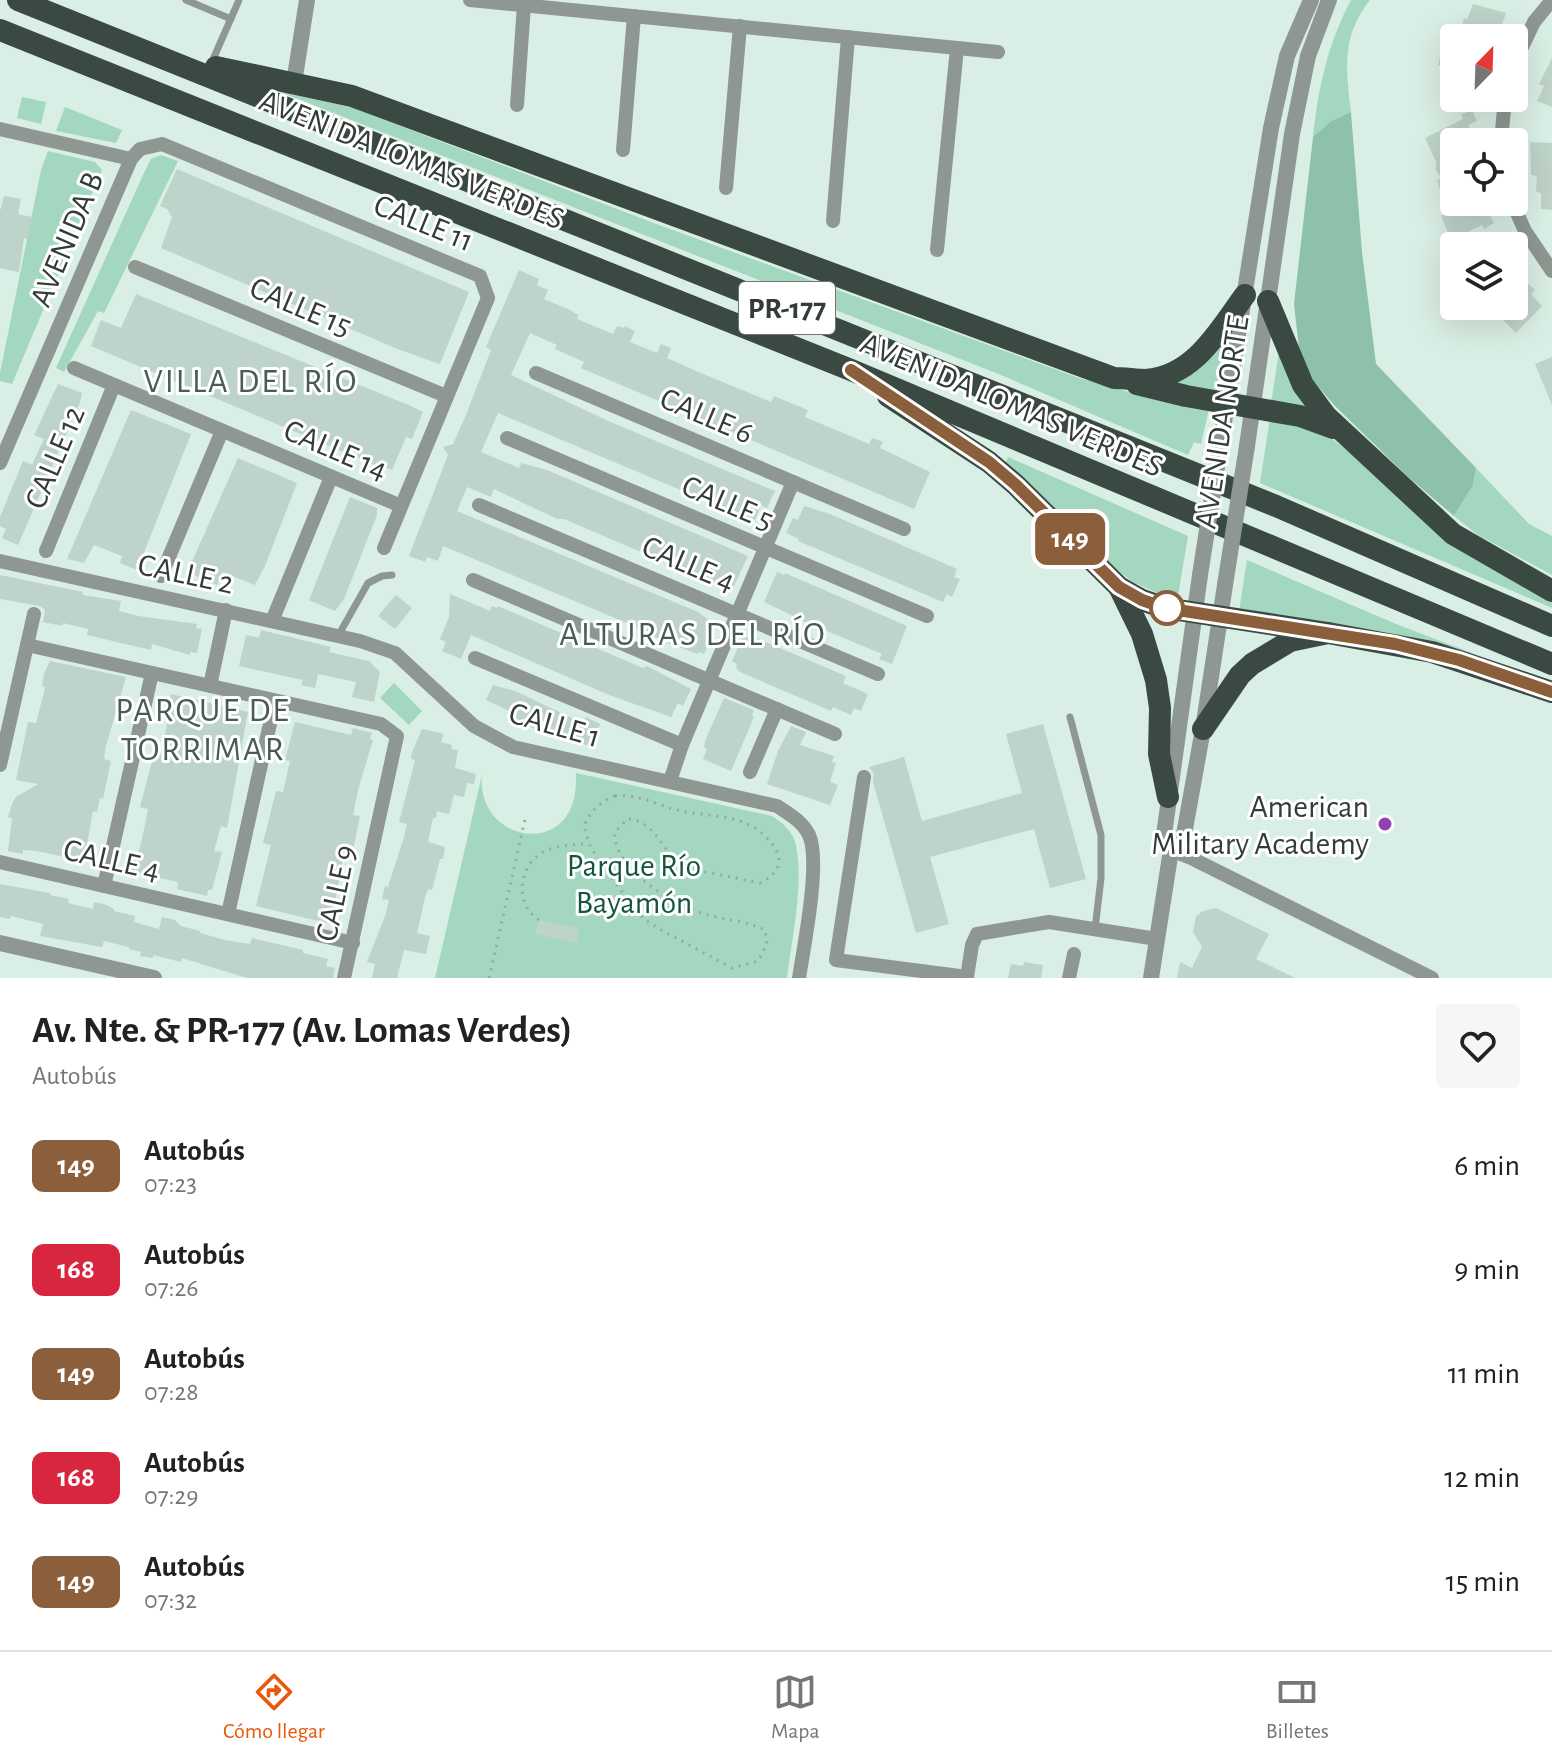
<!DOCTYPE html>
<html lang="es">
<meta charset="utf-8">
<style>
body{margin:0;font-family:"Alegreya Sans",sans-serif;background:#f6f6f6;color:#222;height:100vh;display:flex;flex-direction:column;font-size:30px;white-space:nowrap}
*{box-sizing:border-box;margin:0}
p{font-size:26px;color:#767676}
.icon{flex:none;width:44px;height:44px;fill:none;stroke:currentColor;stroke-width:2;stroke-linecap:round;stroke-linejoin:round}
.map{position:relative;height:978px;overflow:hidden}
.details{display:flex;flex-direction:column;background:#fff;flex:1}
.details>*{flex:none}
.badge{padding:0 16px;border-radius:12px;font-size:28px;line-height:52px}
.needle{width:52px;rotate:23deg}
.buttons{position:absolute;left:1440px;top:24px;display:grid;gap:16px}
.buttons a{display:grid;place-items:center;width:88px;height:88px;border-radius:8px;background:#fff;box-shadow:0 8px 32px #0002;font-size:40px}
.map>.badge{position:absolute;translate:-50% -50%;box-shadow:0 0 0 4px #fff}
.round{display:grid;place-items:center;flex:none;width:84px;height:84px;border-radius:8px;background:#f6f6f6}
.overview{display:flex;align-items:center;justify-content:space-between;height:136px;padding:0 32px}
h1{font-size:38px;font-weight:700;line-height:60px}
ul{padding:0;list-style:none}
li{display:flex;align-items:center;gap:24px;height:104px;padding:0 32px}
li div{flex:1}
li b{display:block;font-size:30px}
li em{font-style:normal}
li .badge{min-width:88px;font-weight:700;text-align:center}
.tabs{display:flex;justify-content:space-around;align-items:center;height:112px;border-top:2px solid #e0e0e0;background:#fff;font-size:22px;color:#767676}
.tabs a{display:grid;justify-items:center;gap:4px}
.tabs .selected{color:#ea580c}
.map>svg:first-child{display:block}
.green{fill:#a4d7c0}
.forest{fill:#8dc1aa}
.building{fill:#bed3c9}
.lines{fill:none;stroke-linecap:round;stroke-linejoin:round}
.path{stroke:#98a8a0;stroke-width:3;stroke-dasharray:2 6;stroke-linecap:butt}
.service{stroke:#8f9793;stroke-width:7}
.minor{stroke:#8f9793;stroke-width:14}
.tertiary{stroke:#8f9793;stroke-width:16}
.trunk{stroke:#3a4a43;stroke-width:22}
.tertiary-bridge{stroke:#8f9793;stroke-width:16}
.line-casing{stroke:#fff;stroke-width:18}
.line{stroke:#8b5e3c;stroke-width:12}
.stop-dot{fill:#fff;stroke:#8b5e3c;stroke-width:4}
.poi-dot{fill:#9341b0;stroke:#fff;stroke-width:3}
.labels{text-anchor:middle;stroke-width:6;stroke-linejoin:round;paint-order:stroke}
.shield{fill:#fff;stroke:#717674;stroke-width:2}
.shield-label{font-size:30px;font-weight:bold;fill:#343c38}
.street-label{font-size:32px;fill:#343c38;stroke:#fff}
.poi-label{font-size:32px;fill:#343c38;stroke:#fff;text-anchor:end}
.park-label{font-size:32px;fill:#14553f;stroke:#fff}
.neighbourhood-label{font-size:34px;letter-spacing:2px;fill:#495c53;stroke:#fff}
</style>
<div class="map">
<svg width="1552" height="978" viewBox="0 0 1552 978">
<rect width="100%" height="100%" fill="#d9eee4"/>
<!-- green -->
<g class="green">
<path d="M 1351,0 L 1370,0 C 1341,37 1346,68 1351,112 L 1331,121 L 1313,137 C 1318,89 1328,43 1351,0 Z"/>
<path d="M 280,92 L 351,107 L 659,225 L 1079,378 L 1157,400 L 1209,409 L 1201,444 L 1194,442 L 1188,455 L 1001,375 Z"/>
<path d="M 22,97 L 46,102 L 41,124 L 17,118 Z"/>
<path d="M 65,107 L 122,130 L 116,143 L 56,131 Z"/>
<path d="M 48,151 L 95,162 L 102,170 L 12,384 L 0,381 L 0,373 L 41,170 Z"/>
<path d="M 161,155 L 178,161 L 104,313 L 98,311 L 64,372 L 56,368 L 143,175 L 151,159 Z"/>
<path d="M 1224,338 L 1216,394 L 1158,385 Z"/>
<path d="M 1279,351 L 1312,413 L 1271,404 Z"/>
<path d="M 1270,418 L 1319,429 L 1552,601 L 1552,608 L 1260,483 Z"/>
<path d="M 1008,457 L 1188,536 L 1177,602 L 1133,582 L 1113,567 L 1006,462 Z"/>
<path d="M 1476,468 L 1529,524 L 1552,536 L 1552,575 L 1478,535 L 1454,516 L 1473,485 Z"/>
<path d="M 1247,560 L 1396,624 L 1493,661 L 1386,632 L 1239,611 Z"/>
<path d="M 394,683 L 422,711 L 409,725 L 380,698 Z"/>
<path d="M 576,773 L 772,816 C 783,823 793,832 796,845 C 804,887 792,936 787,978 L 435,978 L 482,775 C 476,835 554,856 572,805 C 576,795 576,784 576,773 Z"/>
</g>
<!-- forest -->
<path class="forest" d="M 1351,112 L 1362,252 L 1376,364 L 1476,468 L 1473,485 L 1454,516 L 1406,475 L 1335,406 L 1313,381 L 1299,348 L 1294,304 L 1313,137 L 1331,121 Z"/>
<!-- building -->
<g class="building">
<path d="M 1473,4 L 1506,13 L 1497,38 L 1459,38 L 1464,18 L 1467,19 Z"/>
<path d="M 1442,48 L 1454,52 L 1454,69 L 1438,65 Z"/>
<path d="M 1552,58 L 1552,107 L 1537,101 L 1544,86 L 1539,84 Z"/>
<path d="M 1472,110 L 1477,121 L 1468,125 L 1473,134 L 1465,137 L 1468,142 L 1454,142 L 1454,202 L 1482,202 L 1494,223 L 1484,229 L 1482,225 L 1451,240 L 1441,216 L 1445,214 L 1441,205 L 1444,204 L 1437,180 L 1441,178 L 1436,170 L 1436,162 L 1425,138 L 1463,119 L 1461,115 Z"/>
<path d="M 1530,142 L 1552,143 L 1552,210 L 1541,209 L 1541,193 L 1536,192 L 1537,176 L 1531,175 Z"/>
<path d="M 177,169 L 469,292 L 440,364 L 400,350 L 161,248 L 172,217 L 167,209 L 160,206 Z"/>
<path d="M 4,196 L 21,199 L 18,214 L 32,217 L 28,239 L 24,238 L 19,272 L 0,268 L 0,211 Z"/>
<path d="M 1514,261 L 1527,273 L 1522,278 L 1535,290 L 1531,294 L 1542,306 L 1516,333 L 1503,320 L 1506,318 L 1497,306 L 1514,306 Z"/>
<path d="M 519,270 L 539,279 L 537,285 L 548,290 L 544,299 L 570,310 L 578,315 L 577,319 L 613,334 L 617,326 L 624,328 L 625,326 L 635,331 L 630,342 L 657,353 L 661,344 L 671,348 L 667,358 L 696,371 L 771,402 L 774,396 L 808,410 L 805,417 L 869,444 L 872,438 L 883,442 L 880,448 L 930,472 L 914,509 L 581,368 L 584,362 L 555,349 L 557,345 L 530,333 L 511,375 L 606,420 L 775,491 L 767,508 L 761,505 L 755,520 L 747,518 L 498,413 L 481,452 L 519,468 L 521,463 L 547,470 L 748,556 L 733,588 L 719,583 L 718,585 L 564,519 L 557,519 L 494,489 L 491,497 L 467,487 L 457,511 L 698,612 L 711,622 L 708,630 L 714,633 L 704,654 L 699,652 L 698,654 L 663,641 L 627,623 L 443,546 L 438,561 L 427,557 L 425,562 L 409,556 L 448,455 L 443,447 L 453,444 L 466,415 L 491,350 L 486,347 Z"/>
<path d="M 136,294 L 411,406 L 423,412 L 412,439 L 406,437 L 392,470 L 385,467 L 384,469 L 91,346 L 101,320 L 121,328 Z"/>
<path d="M 1552,357 L 1552,405 L 1535,364 Z"/>
<path d="M 58,384 L 82,393 L 80,402 L 18,545 L 2,538 L 6,529 L 0,526 L 0,517 L 23,461 L 32,465 L 44,439 L 34,435 Z"/>
<path d="M 131,410 L 191,434 L 137,570 L 120,563 L 122,556 L 94,545 L 84,563 L 67,559 Z"/>
<path d="M 238,458 L 297,483 L 265,566 L 255,585 L 222,572 L 217,585 L 190,573 L 192,567 L 190,566 Z"/>
<path d="M 350,497 L 377,508 L 377,515 L 344,599 L 335,611 L 309,600 Z"/>
<path d="M 804,506 L 830,514 L 957,569 L 954,577 L 960,579 L 952,597 L 947,594 L 943,602 L 798,541 L 799,539 L 786,533 L 793,518 L 798,520 Z"/>
<path d="M 777,572 L 784,575 L 785,573 L 907,626 L 892,664 L 879,659 L 882,654 L 810,624 L 764,602 Z"/>
<path d="M 0,575 L 83,592 L 83,595 L 121,601 L 119,611 L 138,616 L 197,624 L 196,628 L 202,629 L 197,653 L 190,652 L 190,655 L 152,644 L 151,650 L 87,635 L 88,629 L 63,623 L 62,626 L 43,622 L 45,610 L 40,606 L 0,599 Z"/>
<path d="M 450,594 L 490,611 L 492,606 L 497,608 L 498,606 L 643,668 L 647,666 L 691,689 L 683,706 L 678,703 L 671,717 L 609,695 L 471,635 L 461,659 L 442,651 L 446,642 L 440,639 L 449,617 Z"/>
<path d="M 396,595 L 412,608 L 395,629 L 378,616 Z"/>
<path d="M 261,630 L 331,647 L 329,652 L 369,661 L 380,672 L 374,702 L 352,697 L 356,682 L 318,674 L 315,688 L 301,685 L 303,680 L 239,666 L 246,635 L 259,638 Z"/>
<path d="M 743,636 L 753,640 L 754,637 L 846,676 L 843,683 L 868,694 L 861,711 L 854,708 L 851,715 L 833,707 L 831,711 L 740,672 L 736,668 L 737,664 L 732,661 Z"/>
<path d="M 50,661 L 126,677 L 106,746 L 104,759 L 111,761 L 103,799 L 100,798 L 97,812 L 93,811 L 84,861 L 37,851 L 23,850 L 23,854 L 8,851 L 12,818 L 8,817 L 12,804 L 16,797 L 38,784 L 16,780 L 28,722 L 36,723 L 44,692 L 45,687 L 42,686 L 44,674 Z"/>
<path d="M 493,685 L 515,691 L 572,718 L 573,716 L 584,721 L 586,717 L 600,724 L 590,747 L 560,731 L 548,729 L 546,734 L 509,717 L 511,712 L 486,700 Z"/>
<path d="M 171,694 L 248,712 L 227,828 L 221,826 L 214,851 L 222,852 L 212,890 L 208,890 L 207,896 L 177,889 L 178,882 L 129,871 L 132,858 L 137,859 L 143,834 L 148,809 L 140,807 L 155,750 L 161,752 L 171,707 L 168,707 Z"/>
<path d="M 724,698 L 754,710 L 752,716 L 754,717 L 731,771 L 703,759 L 707,749 L 704,748 L 705,741 Z"/>
<path d="M 295,722 L 351,735 L 353,728 L 372,733 L 370,739 L 373,740 L 358,790 L 353,815 L 360,816 L 352,855 L 344,853 L 331,924 L 256,906 L 271,845 L 263,843 L 276,791 L 283,792 L 290,761 L 285,760 Z"/>
<path d="M 1043,724 L 1086,879 L 1050,888 L 1034,829 L 930,857 L 949,924 L 916,933 L 873,782 L 874,774 L 869,767 L 904,757 L 922,821 L 1022,793 L 1006,734 Z"/>
<path d="M 791,726 L 806,732 L 800,745 L 834,756 L 832,762 L 836,763 L 830,782 L 838,785 L 830,805 L 767,784 L 778,751 Z"/>
<path d="M 422,729 L 444,734 L 441,742 L 452,745 L 451,749 L 458,750 L 455,768 L 476,774 L 474,784 L 467,783 L 464,797 L 454,795 L 449,814 L 437,811 L 436,818 L 433,818 L 428,842 L 445,847 L 443,859 L 440,859 L 432,890 L 428,889 L 425,897 L 417,933 L 430,936 L 426,954 L 404,950 L 397,978 L 372,978 L 375,964 L 367,962 L 386,913 L 389,900 L 382,899 L 385,886 L 388,887 L 404,837 L 407,824 L 399,822 L 415,760 L 411,759 L 412,752 Z"/>
<path d="M 0,884 L 50,893 L 50,895 L 69,899 L 68,903 L 93,909 L 94,902 L 107,905 L 114,909 L 114,911 L 135,916 L 134,922 L 159,929 L 162,917 L 175,920 L 181,926 L 200,931 L 200,933 L 225,940 L 250,944 L 252,938 L 303,950 L 303,953 L 328,959 L 326,966 L 335,968 L 333,978 L 247,978 L 182,958 L 181,962 L 153,955 L 153,958 L 140,956 L 141,952 L 129,949 L 129,947 L 104,941 L 102,947 L 40,936 L 43,924 L 11,916 L 10,919 L 0,917 Z"/>
<path d="M 1216,908 L 1269,934 L 1256,959 L 1295,978 L 1177,978 L 1180,962 L 1192,968 L 1202,947 L 1193,932 L 1196,916 L 1203,911 Z"/>
<path d="M 539,920 L 579,928 L 576,943 L 535,934 Z"/>
<path d="M 1024,962 L 1043,965 L 1041,978 L 1008,978 L 1011,964 L 1023,966 Z"/>
</g>
<g class="lines">
<!-- path -->
<g class="path">
<path d="M 615,796 C 639,793 658,806 681,811 C 711,817 746,814 768,839 C 773,845 779,852 779,861 C 778,873 769,878 760,883 L 691,869 L 675,861 C 662,845 650,819 627,819 L 615,832 C 612,869 674,905 705,914 C 725,920 747,921 765,930 L 767,944 L 758,961 L 732,968 L 663,931 L 644,919 L 627,899 L 591,848 L 584,827 C 588,813 601,801 615,796 Z"/>
<path d="M 539,920 C 513,904 519,863 545,851 C 558,845 574,845 589,843"/>
<path d="M 489,978 L 526,815"/>
</g>
<!-- service -->
<g class="service">
<path d="M 186,0 L 231,19"/>
<path d="M 211,64 L 239,0"/>
<path d="M 338,636 L 368,583 L 382,576 L 392,575"/>
<path d="M 1070,717 L 1101,835 L 1101,878 L 1095,929"/>
</g>
<!-- minor -->
<g class="minor">
<path d="M 470,0 L 998,52"/>
<path d="M 1514,64 L 1534,22 L 1552,0"/>
<path d="M 517,105 L 524,5"/>
<path d="M 0,129 L 131,159"/>
<path d="M 1501,142 L 1505,98"/>
<path d="M 623,150 L 634,16"/>
<path d="M 726,188 L 740,26"/>
<path d="M 1512,202 L 1525,231 L 1552,271"/>
<path d="M 833,221 L 848,37"/>
<path d="M 937,250 L 957,48"/>
<path d="M 135,267 L 446,396"/>
<path d="M 74,368 L 401,506"/>
<path d="M 536,373 L 904,529"/>
<path d="M 507,438 L 927,616"/>
<path d="M 0,463 L 131,159 L 140,149 L 162,144 L 480,276 L 488,298 L 384,548"/>
<path d="M 479,505 L 878,674"/>
<path d="M 46,551 L 114,385"/>
<path d="M 0,561 L 360,641 L 395,653 L 474,726 L 513,747 L 777,806 C 789,814 802,821 809,835 C 821,861 804,946 799,978"/>
<path d="M 161,576 L 222,431"/>
<path d="M 473,580 L 835,734"/>
<path d="M 272,621 L 331,477"/>
<path d="M 27,645 L 381,724 L 397,736 L 344,978"/>
<path d="M 475,658 L 682,745"/>
<path d="M 210,686 L 226,610"/>
<path d="M 0,765 L 34,614"/>
<path d="M 750,772 L 777,709"/>
<path d="M 864,777 L 836,960 L 967,977 L 972,945 L 977,934 L 1049,922 L 1157,939"/>
<path d="M 670,781 L 682,745 L 793,482"/>
<path d="M 1171,850 L 1191,858 L 1432,978"/>
<path d="M 0,862 L 353,943"/>
<path d="M 104,886 L 152,673"/>
<path d="M 228,914 L 275,701"/>
<path d="M 1069,978 L 1074,954"/>
</g>
<!-- tertiary -->
<g class="tertiary">
<path d="M 294,83 L 307,0"/>
<path d="M 1222,435 L 1271,128 L 1287,56 L 1311,0"/>
<path d="M 1247,446 L 1292,134 L 1308,56 L 1329,0"/>
<path d="M 1171,850 L 1183,840 L 1203,729 L 1225,585"/>
<path d="M 0,943 L 154,978"/>
<path d="M 1151,978 L 1171,850 L 1164,835 L 1200,575"/>
</g>
<!-- trunk -->
<g class="trunk">
<path d="M 18,0 L 1276,506 L 1552,626"/>
<path d="M 0,30 L 851,370 L 1552,664"/>
<path d="M 216,67 L 352,96 L 1114,378 C 1125,378 1136,380 1146,380 C 1195,376 1219,330 1245,295"/>
<path d="M 1268,301 L 1303,385 L 1326,416 L 1453,534 L 1552,591"/>
<path d="M 1137,384 L 1186,396 L 1300,416 L 1333,428"/>
<path d="M 888,396 L 989,462 L 1016,485 L 1119,587 L 1142,600 L 1165,608 L 1328,633"/>
<path d="M 1119,587 L 1142,634 L 1156,680 L 1160,708 L 1159,754 L 1168,797"/>
<path d="M 1203,729 L 1240,675 L 1252,664 L 1290,641 L 1328,633 L 1432,652 L 1552,692"/>
</g>
<!-- tertiary-bridge -->
<g class="tertiary-bridge">
<path d="M 1200,575 L 1222,435"/>
<path d="M 1225,585 L 1247,446"/>
</g>
</g>
<g class="lines">
<defs>
<path id="line" d="M 851,370 L 989,462 L 1016,485 L 1119,587 L 1142,600 L 1165,608 L 1395,644 L 1459,660 L 1552,692"/>
</defs>
<!-- line casing -->
<use href="#line" class="line-casing"/>
<!-- line -->
<use href="#line" class="line"/>
</g>
<!-- markers -->
<circle class="stop-dot" cx="1167" cy="608" r="16"/>
<circle class="poi-dot" cx="1385" cy="824" r="8"/>
<g class="labels">
<!-- shield labels -->
<rect class="shield" x="739" y="282" width="96" height="52" rx="6"/>
<g class="shield-label">
<text x="787" y="318">PR-177</text>
</g>
<!-- street labels -->
<g class="street-label">
<text transform="translate(412 159) rotate(22)" y="11">AVENIDA LOMAS VERDES</text>
<text transform="translate(424 222) rotate(22)" y="11">CALLE 11</text>
<text transform="translate(66 239) rotate(-67)" y="11">AVENIDA B</text>
<text transform="translate(301 306) rotate(23)" y="11">CALLE 15</text>
<text transform="translate(1012 404) rotate(23)" y="11">AVENIDA LOMAS VERDES</text>
<text transform="translate(707 415) rotate(23)" y="11">CALLE 6</text>
<text transform="translate(1221 422) rotate(-81)" y="11">AVENIDA NORTE</text>
<text transform="translate(336 449) rotate(23)" y="11">CALLE 14</text>
<text transform="translate(54 457) rotate(-67)" y="11">CALLE 12</text>
<text transform="translate(728 502) rotate(23)" y="11">CALLE 5</text>
<text transform="translate(689 563) rotate(23)" y="11">CALLE 4</text>
<text transform="translate(186 573) rotate(12)" y="11">CALLE 2</text>
<text transform="translate(555 724) rotate(16)" y="11">CALLE 1</text>
<text transform="translate(112 859) rotate(13)" y="11">CALLE 4</text>
<text transform="translate(335 893) rotate(-78)" y="11">CALLE 9</text>
</g>
<!-- poi labels -->
<g class="poi-label">
<text x="1369" y="817">American<tspan x="1369" dy="37">Military Academy</tspan></text>
</g>
<!-- park labels -->
<g class="park-label">
<text x="634" y="876">Parque Río<tspan x="634" dy="37">Bayamón</tspan></text>
</g>
<!-- neighbourhood labels -->
<g class="neighbourhood-label">
<text x="251" y="392">VILLA DEL RÍO</text>
<text x="693" y="645">ALTURAS DEL RÍO</text>
<text x="203" y="721">PARQUE DE<tspan x="203" dy="39">TORRIMAR</tspan></text>
</g>
</g>
</svg>
<div class="buttons">
<a><svg class="needle" viewBox="-14 -14 28 28"><path d="M0-13l5 13h-10z" fill="#e53935"/><path d="M0 13l5-13h-10z" fill="#767676"/></svg></a>
<a><svg class="icon" aria-label="locate" viewBox="0 0 24 24"><circle cx="12" cy="12" r="6"/><path d="M12 2v4M12 18v4M2 12h4M18 12h4"/></svg></a>
<a><svg class="icon" aria-label="layers" viewBox="0 0 24 24"><path d="M12 4l9 5-9 5-9-5zM3 14l9 5 9-5"/></svg></a>
</div>
<b class="badge" style="left:1070px;top:539px;background:#8b5e3c;color:#fff">149</b>
</div>
<section class="details">
<div class="overview"><div><h1>Av. Nte. &amp; PR-177 (Av. Lomas Verdes)</h1><p>Autobús</p></div><a class="round"><svg class="icon" aria-label="heart" viewBox="0 0 24 24"><path d="M12 20l-8-8c-3-5 5-10 8-4 3-6 11-1 8 4z"/></svg></a></div>
<ul>
<li><span class="badge" style="background:#8b5e3c;color:#fff">149</span><div><b>Autobús</b><p>07:23</p></div><em>6 min</em></li>
<li><span class="badge" style="background:#d7263d;color:#fff">168</span><div><b>Autobús</b><p>07:26</p></div><em>9 min</em></li>
<li><span class="badge" style="background:#8b5e3c;color:#fff">149</span><div><b>Autobús</b><p>07:28</p></div><em>11 min</em></li>
<li><span class="badge" style="background:#d7263d;color:#fff">168</span><div><b>Autobús</b><p>07:29</p></div><em>12 min</em></li>
<li><span class="badge" style="background:#8b5e3c;color:#fff">149</span><div><b>Autobús</b><p>07:32</p></div><em>15 min</em></li>
</ul>
</section>
<nav class="tabs">
<a class="selected"><svg class="icon" aria-label="directions" viewBox="0 0 24 24"><path d="M12 3l9 9-9 9-9-9zM9 14v-3h6M13 9l2 2-2 2"/></svg>Cómo llegar</a>
<a><svg class="icon" aria-label="map" viewBox="0 0 24 24"><path d="M3 6l6-2 6 2 6-2v14l-6 2-6-2-6 2zM9 4v14M15 6v14"/></svg>Mapa</a>
<a><svg class="icon" aria-label="tickets" viewBox="0 0 24 24"><path d="M3 7h18v10H3zM15 7v10"/></svg>Billetes</a>
</nav>
